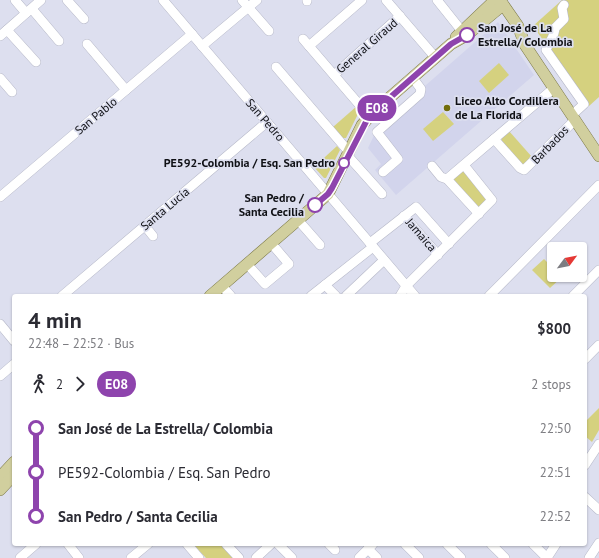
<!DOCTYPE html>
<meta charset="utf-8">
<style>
body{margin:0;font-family:"PT Sans",sans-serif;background:#f2f2f3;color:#2b2b33;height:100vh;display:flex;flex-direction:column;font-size:15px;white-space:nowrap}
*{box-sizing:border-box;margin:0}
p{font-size:13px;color:#7c7c81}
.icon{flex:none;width:22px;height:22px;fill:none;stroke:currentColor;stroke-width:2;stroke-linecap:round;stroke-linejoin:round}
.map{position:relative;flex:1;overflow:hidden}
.sheet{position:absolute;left:12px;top:294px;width:575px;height:252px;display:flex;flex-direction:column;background:#fff;border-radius:4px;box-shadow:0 1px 3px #0004}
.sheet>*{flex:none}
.badge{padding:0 8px;border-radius:13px;font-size:14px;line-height:26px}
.needle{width:26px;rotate:58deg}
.buttons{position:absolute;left:547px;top:242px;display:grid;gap:8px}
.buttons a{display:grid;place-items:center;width:40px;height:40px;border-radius:4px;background:#fff;box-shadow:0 1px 3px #0004;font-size:20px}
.map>.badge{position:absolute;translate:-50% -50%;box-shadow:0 0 0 2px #fff}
.legs{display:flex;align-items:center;gap:6px;height:44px;padding:0 16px;font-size:13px}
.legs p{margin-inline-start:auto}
.head{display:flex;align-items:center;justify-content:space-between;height:68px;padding:0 16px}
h1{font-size:22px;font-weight:800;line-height:30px}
ul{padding:0 16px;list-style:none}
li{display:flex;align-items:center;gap:14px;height:44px;font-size:15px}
li i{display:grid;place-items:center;width:6px;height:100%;margin:0 5px;background:currentColor}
li i::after{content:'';width:10px;height:10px;margin:-5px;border:3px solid;border-radius:50%;background:#fff}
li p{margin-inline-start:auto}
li:first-child i{background:linear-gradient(#0000 50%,currentColor 0)}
li:last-child i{background:linear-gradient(currentColor 50%,#0000 0)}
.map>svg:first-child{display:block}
.built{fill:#d2d4ec}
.green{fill:#d5d17f}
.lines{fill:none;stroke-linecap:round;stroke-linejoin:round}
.minor-casing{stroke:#b6b8c8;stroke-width:10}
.major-casing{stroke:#7a7744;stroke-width:12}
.minor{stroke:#fff;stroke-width:9}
.major{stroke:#d1cf9e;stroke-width:11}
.line-1-casing{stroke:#fff;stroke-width:9}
.line-1{stroke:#8e44ad;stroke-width:6}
.stop-1-dot{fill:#fff;stroke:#8e44ad;stroke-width:2}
.poi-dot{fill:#726d0b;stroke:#dddfef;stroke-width:1.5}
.labels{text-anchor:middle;stroke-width:3.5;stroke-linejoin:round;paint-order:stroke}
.stop-label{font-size:12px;font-weight:bold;fill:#0f1015;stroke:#dddfef;text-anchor:end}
.street-label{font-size:12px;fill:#0f1015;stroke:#dddfef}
.poi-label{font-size:12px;font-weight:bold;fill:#0f1015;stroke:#dddfef;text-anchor:start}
</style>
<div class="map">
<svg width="599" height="558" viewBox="0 0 599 558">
<rect width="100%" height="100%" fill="#dddfef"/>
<!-- built -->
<path class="built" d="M 498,22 L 534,75 L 396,195 L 375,170 L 381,164 L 368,148 L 378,127 Z"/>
<!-- green -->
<g class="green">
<path d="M 562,0 L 599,0 L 599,97 L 589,106 L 533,26 Z"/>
<path d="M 499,63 L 509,75 L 489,93 L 479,81 Z"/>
<path d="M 357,106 L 360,110 L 346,138 L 343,138 L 333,127 Z"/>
<path d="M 443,112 L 454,124 L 433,141 L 423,129 Z"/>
<path d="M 509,131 L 532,157 L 526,164 L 521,164 L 502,141 L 501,138 Z"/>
<path d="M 337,146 L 340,150 L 326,178 L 324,178 L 314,167 Z"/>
<path d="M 464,169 L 489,198 L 477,209 L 452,179 Z"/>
<path d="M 544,259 L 554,269 L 554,275 L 559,275 L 562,277 L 550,288 L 532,270 Z"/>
<path d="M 599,408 L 599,430 L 592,442 L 585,436 L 585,422 Z"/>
<path d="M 193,544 L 222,544 L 235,558 L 206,558 Z"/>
</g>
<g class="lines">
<defs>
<g id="minor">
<path d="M 15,0 L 26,13"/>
<path d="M 67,0 L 84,19"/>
<path d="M 163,0 L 415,296"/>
<path d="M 242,0 L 269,31"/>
<path d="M 307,0 L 307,1"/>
<path d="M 386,0 L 435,57"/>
<path d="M 437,0 L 461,30"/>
<path d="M 564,5 L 562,8 L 564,19 L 555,28 C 555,36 549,42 546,50 L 584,104 L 572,115"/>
<path d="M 32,9 L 59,41"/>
<path d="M 7,30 L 36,62"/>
<path d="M 0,36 L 41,0"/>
<path d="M 303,39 L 369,116"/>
<path d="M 87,44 L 126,90"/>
<path d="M 202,46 L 257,0"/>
<path d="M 309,46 L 362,0"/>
<path d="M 276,67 L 349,152"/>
<path d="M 334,75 L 400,16"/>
<path d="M 0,78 L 12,92"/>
<path d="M 494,139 L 520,168 L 524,170 L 575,120"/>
<path d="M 348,156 L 382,194"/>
<path d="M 432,166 L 441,177 L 447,179 L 479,214"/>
<path d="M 383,172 L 398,159 L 377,132 L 420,94 L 421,89 L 412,77"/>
<path d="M 447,179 L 554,88"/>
<path d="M 0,197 L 192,34"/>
<path d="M 404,216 L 438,255"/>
<path d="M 298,220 L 320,245"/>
<path d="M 145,226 L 153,236"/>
<path d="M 370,243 L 416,207 L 449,244"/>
<path d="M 247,264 L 265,284 L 289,264 L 271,243"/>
<path d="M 325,285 L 336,296"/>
<path d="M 222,286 L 231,296"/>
<path d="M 62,296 L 267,122"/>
<path d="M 311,296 L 373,247"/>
<path d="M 346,296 L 384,260"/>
<path d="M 400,296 L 406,286 L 492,200 L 464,165"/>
<path d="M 489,296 L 599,185"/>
<path d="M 573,296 L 599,270"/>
<path d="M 0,324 L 14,341"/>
<path d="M 585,359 L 599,345"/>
<path d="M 0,376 L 14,364"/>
<path d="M 585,465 L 599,444"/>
<path d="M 585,497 L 599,510"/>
<path d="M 68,544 L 79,558"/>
<path d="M 187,544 L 199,558"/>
<path d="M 226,544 L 239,558"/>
<path d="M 278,544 L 292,558"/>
<path d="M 329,544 L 335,550"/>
<path d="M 405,544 L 419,558"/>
<path d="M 447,544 L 461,558"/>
<path d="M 491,544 L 505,558"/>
<path d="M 533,544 L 547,558"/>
<path d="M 368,549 L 377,558"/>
<path d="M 20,558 L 36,544"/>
<path d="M 131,558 L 148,544"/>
<path d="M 256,558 L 271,544"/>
<path d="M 359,558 L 373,544"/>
<path d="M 547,558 L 556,544"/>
<path d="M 589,558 L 599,543"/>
</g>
<g id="major">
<path d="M 500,0 L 518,26 L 525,45 L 599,156"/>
<path d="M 456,37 L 495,0"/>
<path d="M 210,296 L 328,194 L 362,125 L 373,112 L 451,44 L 467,35 L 503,5"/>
<path d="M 0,477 L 14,462"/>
<path d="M 0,490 L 14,475"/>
</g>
</defs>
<!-- minor casing -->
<use href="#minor" class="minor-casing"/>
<!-- major casing -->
<use href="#major" class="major-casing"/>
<!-- minor -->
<use href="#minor" class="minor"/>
<!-- major -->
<use href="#major" class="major"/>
</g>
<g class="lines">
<defs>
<path id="line-1" d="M 315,205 L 328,194 L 332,188 L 369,116 L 451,44 L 467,35"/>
</defs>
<!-- line-1 casing -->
<use href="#line-1" class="line-1-casing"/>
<!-- line-1 -->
<use href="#line-1" class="line-1"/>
</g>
<!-- markers -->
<g class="stop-1-dot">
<circle cx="467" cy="35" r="7"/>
<circle cx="344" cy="163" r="5"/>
<circle cx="315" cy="205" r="7"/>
</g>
<circle class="poi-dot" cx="447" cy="108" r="4"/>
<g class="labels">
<!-- stop labels -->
<g class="stop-label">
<text x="478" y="32" text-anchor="start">San José de La<tspan x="478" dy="14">Estrella/ Colombia</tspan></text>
<text x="335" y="167">PE592-Colombia / Esq. San Pedro</text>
<text x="304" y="202">San Pedro /<tspan x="304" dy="14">Santa Cecilia</tspan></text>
</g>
<!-- street labels -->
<g class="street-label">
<text transform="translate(367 46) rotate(-41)" y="4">General Giraud</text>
<text transform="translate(96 116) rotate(-40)" y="4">San Pablo</text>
<text transform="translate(265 120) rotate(49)" y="4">San Pedro</text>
<text transform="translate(550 145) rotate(-46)" y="4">Barbados</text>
<text transform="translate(165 209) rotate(-40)" y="4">Santa Lucía</text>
<text transform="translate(421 235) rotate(49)" y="4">Jamaica</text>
</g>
<!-- poi labels -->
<g class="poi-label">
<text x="455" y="105">Liceo Alto Cordillera<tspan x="455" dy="14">de La Florida</tspan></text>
</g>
</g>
</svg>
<div class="buttons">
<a><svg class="needle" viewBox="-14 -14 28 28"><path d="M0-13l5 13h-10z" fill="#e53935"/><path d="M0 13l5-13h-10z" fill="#7c7c81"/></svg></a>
</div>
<b class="badge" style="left:377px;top:108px;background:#8e44ad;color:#fff">E08</b>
<section class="sheet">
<div class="head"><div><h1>4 min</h1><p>22:48 – 22:52 · Bus</p></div><b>$800</b></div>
<div class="legs"><svg class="icon" aria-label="walk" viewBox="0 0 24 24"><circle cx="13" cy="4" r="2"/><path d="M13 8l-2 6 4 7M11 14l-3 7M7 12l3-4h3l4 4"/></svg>2<svg class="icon" aria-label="forward" viewBox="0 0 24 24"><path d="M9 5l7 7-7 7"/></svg><b class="badge" style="background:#8e44ad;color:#fff">E08</b><p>2 stops</p></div>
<ul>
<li><i style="color:#8e44ad"></i><b>San José de La Estrella/ Colombia</b><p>22:50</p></li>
<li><i style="color:#8e44ad"></i><span>PE592-Colombia / Esq. San Pedro</span><p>22:51</p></li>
<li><i style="color:#8e44ad"></i><b>San Pedro / Santa Cecilia</b><p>22:52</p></li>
</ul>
</section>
</div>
